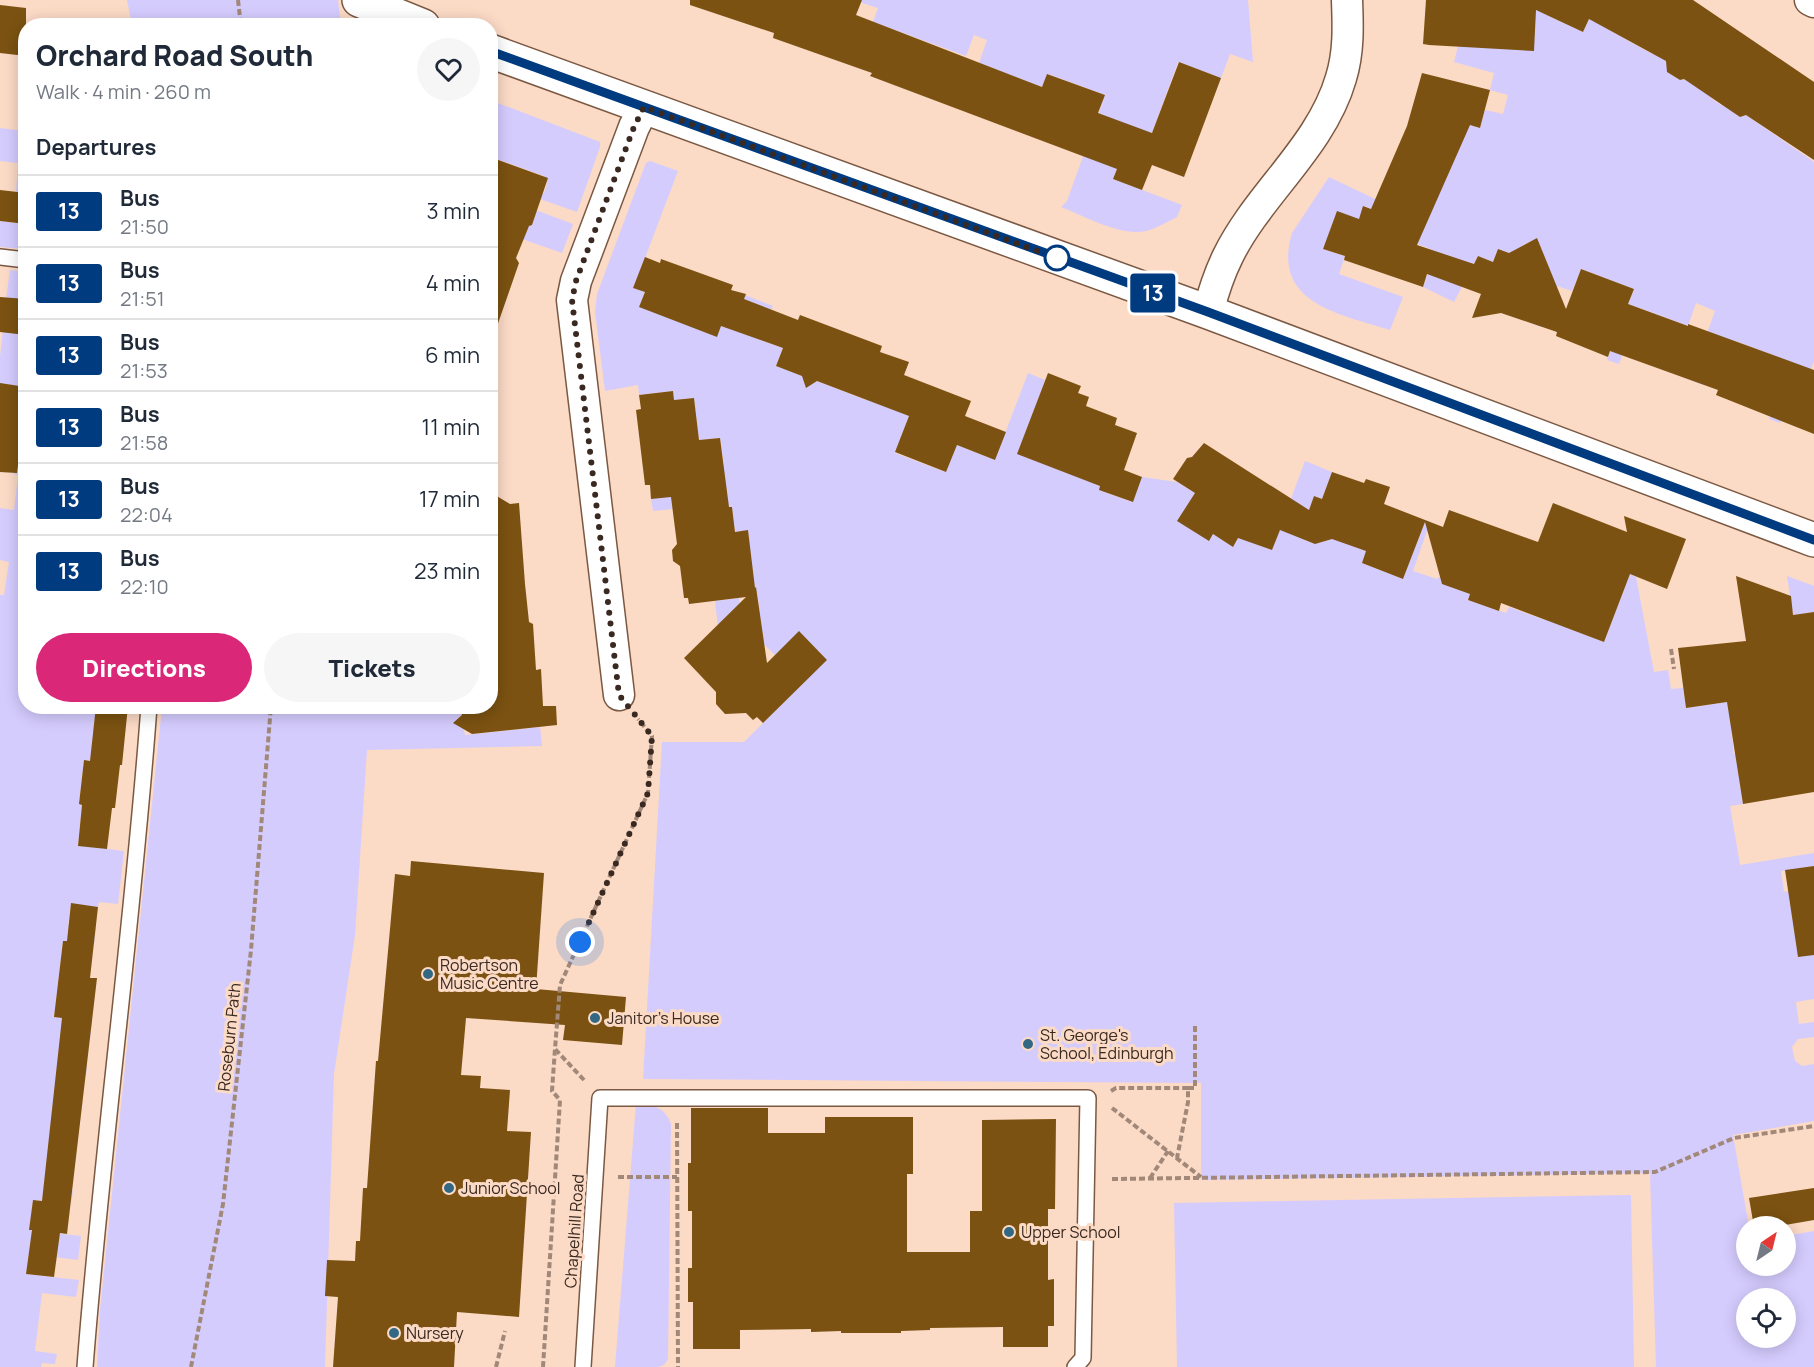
<!DOCTYPE html>
<meta charset="utf-8">
<style>
body{margin:0;font-family:Manrope,sans-serif;background:#f6f6f7;color:#1f2937;height:100vh;display:flex;flex-direction:column;font-size:22px;white-space:nowrap}
*{box-sizing:border-box;margin:0}
p{font-size:20px;color:#747a83}
.icon{flex:none;width:33px;height:33px;fill:none;stroke:currentColor;stroke-width:2;stroke-linecap:round;stroke-linejoin:round}
.map{position:relative;flex:1;overflow:hidden}
.details{position:absolute;left:18px;top:18px;width:480px;height:696px;display:flex;flex-direction:column;background:#fff;border-radius:24px;box-shadow:0 3px 15px #0003}
.details>*{flex:none}
.badge{padding:0 12px;border-radius:4px;font-size:21px;line-height:39px}
.needle{width:39px;rotate:35deg}
.controls{position:absolute;left:1736px;top:1216px;display:grid;gap:12px}
.controls a{display:grid;place-items:center;width:60px;height:60px;border-radius:50%;background:#fff;box-shadow:0 3px 15px #0003;font-size:30px}
.you{position:absolute;width:30px;height:30px;margin:-15px;border:4px solid #fff;border-radius:50%;background:#1a73e8;box-shadow:0 0 0 9px #1a73e833}
.map>.badge{position:absolute;translate:-50% -50%;box-shadow:0 0 0 3px #fff}
h2{padding:0 18px;font-size:22px;line-height:54px}
.round{display:grid;place-items:center;flex:none;width:63px;height:63px;border-radius:32px;background:#f6f6f7}
.head{display:flex;align-items:center;justify-content:space-between;height:102px;padding:0 18px}
h1{font-size:28px;font-weight:800;line-height:45px}
.action{display:flex;gap:12px;margin-top:auto;padding:12px 18px}
.action a{flex:1;height:69px;border-radius:36px;background:#db2777;color:#fff;font-size:24px;font-weight:800;line-height:69px;text-align:center}
.action a+a{background:#f6f6f7;color:#1f2937}
ul{padding:0;list-style:none}
li{display:flex;align-items:center;gap:18px;height:72px;padding:0 18px;border-top:2px solid #e0e1e3}
li div{flex:1}
li b{display:block;font-size:22px}
li em{font-style:normal}
li .badge{min-width:66px;font-weight:700;text-align:center}
.map>svg:first-child{display:block}
.green{fill:#d5ccfe;fill-rule:evenodd}
.building{fill:#7b5211}
.lines{fill:none;stroke-linecap:round;stroke-linejoin:round}
.lane-casing{stroke:#7b5842;stroke-width:18}
.street-casing{stroke:#7b5842;stroke-width:33}
.secondary-casing{stroke:#7b5842;stroke-width:36}
.path{stroke:#a18879;stroke-width:4;stroke-dasharray:6 3;stroke-linecap:butt}
.lane{stroke:#fff;stroke-width:15}
.street{stroke:#fff;stroke-width:30}
.secondary{stroke:#fff;stroke-width:33}
.line-casing{stroke:#fff;stroke-width:14}
.line{stroke:#003b80;stroke-width:9}
.walk{stroke:#392920;stroke-width:6;stroke-dasharray:0 10.8}
.stop-dot{fill:#fff;stroke:#003b80;stroke-width:3}
.poi-dot{fill:#336884;stroke:#fbdac6;stroke-width:2}
.labels{text-anchor:middle;stroke-width:6;stroke-linejoin:round;paint-order:stroke}
.poi-label{font-size:16px;fill:#392920;stroke:#fbdac6;text-anchor:start}
.street-label{font-size:16px;fill:#392920;stroke:#fbdac6}
</style>
<div class="map">
<svg width="1814" height="1367" viewBox="0 0 1814 1367">
<rect width="100%" height="100%" fill="#fbdac6"/>
<!-- green -->
<g class="green">
<path d="M 127,0 L 338,0 L 341,25 L 132,25 Z"/>
<path d="M 853,0 L 1248,0 L 1253,62 L 1230,54 L 1221,78 L 1178,62 L 1152,133 L 1133,127 L 1113,179 L 1182,205 L 1177,217 C 1167,222 1157,228 1146,231 C 1122,237 1084,216 1061,207 L 1067,201 L 1105,95 L 1048,74 L 1042,87 L 979,63 L 987,40 L 974,35 L 966,56 L 873,22 L 878,8 Z"/>
<path d="M 1549,0 L 1543,13 L 1583,32 L 1598,0 L 1626,0 L 1609,30 L 1652,54 L 1682,0 L 1667,72 L 1680,80 L 1684,79 L 1718,88 L 1711,98 L 1721,105 L 1735,86 L 1732,106 L 1734,113 L 1740,117 L 1746,115 L 1814,162 L 1814,361 L 1802,393 L 1792,389 L 1780,423 L 1769,419 L 1790,362 L 1736,341 L 1714,353 L 1703,385 L 1690,380 L 1715,311 L 1696,303 L 1688,326 L 1640,308 L 1619,364 L 1607,360 L 1634,289 L 1581,269 L 1572,291 L 1557,286 L 1541,327 L 1530,323 L 1550,269 L 1539,264 L 1543,253 L 1540,245 L 1531,241 L 1523,245 L 1519,257 L 1498,249 L 1493,262 L 1478,256 L 1454,302 L 1423,287 L 1432,261 L 1428,259 L 1431,249 L 1414,243 L 1383,213 L 1364,206 L 1359,219 L 1323,249 L 1345,256 L 1339,274 L 1403,297 L 1390,330 C 1341,314 1271,304 1292,233 L 1329,177 L 1375,199 L 1442,117 L 1480,128 L 1485,110 L 1503,114 L 1508,95 L 1490,90 L 1494,73 L 1454,62 L 1458,46 Z"/>
<path d="M 490,100 L 600,142 L 600,147 L 577,212 L 537,198 L 538,195 L 544,193 L 547,184 L 544,176 L 491,157 Z"/>
<path d="M 0,128 L 25,131 L 25,193 L 16,192 L 18,163 L 0,161 Z"/>
<path d="M 650,161 L 678,171 L 634,287 L 645,292 L 639,307 L 723,321 L 745,295 L 773,306 L 760,340 L 783,348 L 776,366 L 803,376 L 804,381 L 812,384 L 817,381 L 866,400 L 920,386 L 895,453 L 945,472 L 957,445 L 995,460 L 1028,373 L 1045,380 L 1026,433 L 1102,482 L 1099,490 L 1132,502 L 1142,477 L 1177,482 L 1195,493 L 1209,540 L 1213,534 L 1233,546 L 1251,517 L 1269,517 L 1258,545 L 1272,550 L 1305,461 L 1332,472 L 1322,499 L 1314,496 L 1307,515 L 1295,531 C 1300,539 1311,545 1321,542 L 1326,531 L 1371,540 L 1362,563 L 1403,579 L 1426,520 L 1430,522 L 1413,571 L 1437,579 L 1439,577 L 1475,579 L 1468,600 L 1506,613 L 1509,607 L 1545,620 L 1553,602 L 1576,631 L 1604,642 L 1630,574 L 1636,577 L 1654,672 L 1668,670 L 1671,689 L 1683,688 L 1686,708 L 1762,697 L 1814,716 L 1731,729 L 1734,754 L 1738,753 L 1739,779 L 1743,804 L 1730,806 L 1740,865 L 1814,853 L 1814,866 L 1781,871 L 1784,892 L 1788,891 L 1814,931 L 1814,999 L 1796,1002 L 1799,1024 L 1814,1022 L 1814,1037 L 1798,1039 L 1792,1047 L 1795,1061 L 1802,1066 L 1814,1064 L 1814,1121 L 1733,1135 L 1749,1227 L 1746,1227 L 1746,1266 L 1785,1266 L 1785,1236 L 1814,1231 L 1814,1367 L 1656,1367 L 1650,1173 L 1201,1180 L 1201,1083 L 643,1079 L 662,742 L 744,742 L 826,660 L 799,632 L 775,655 L 743,624 L 718,627 L 715,601 L 739,598 L 740,610 L 755,609 L 759,604 L 757,593 L 752,589 L 748,531 L 735,532 L 732,507 L 703,511 L 702,506 L 653,511 L 651,499 L 703,467 L 724,465 L 720,438 L 699,440 L 694,398 L 674,400 L 673,391 L 639,395 L 638,385 L 605,391 L 595,312 L 597,294 L 646,163 ZM 1746,1299 L 1785,1299 L 1785,1338 L 1746,1338 Z"/>
<path d="M 533,209 L 573,224 L 562,253 L 491,228 L 532,225 L 535,216 Z"/>
<path d="M 0,221 L 25,224 L 25,249 L 0,247 Z"/>
<path d="M 10,270 L 25,272 L 25,299 L 6,299 Z"/>
<path d="M 3,329 L 25,335 L 25,387 L 5,384 L 0,385 L 0,356 Z"/>
<path d="M 25,408 L 26,706 L 96,707 L 93,762 L 84,761 L 79,804 L 82,805 L 78,845 L 124,851 L 118,904 L 99,902 L 98,907 L 71,904 L 68,925 L 96,928 L 94,944 L 63,941 L 54,1017 L 92,1021 L 90,1040 L 61,1037 L 58,1061 L 87,1065 L 86,1076 L 61,1073 L 44,1188 L 73,1191 L 71,1204 L 33,1200 L 30,1230 L 81,1236 L 78,1260 L 29,1254 L 26,1274 L 79,1280 L 76,1297 L 42,1293 L 35,1351 L 57,1354 L 55,1364 L 42,1363 L 41,1367 L 0,1367 L 0,595 L 4,595 L 9,562 L 0,560 L 0,508 L 14,510 L 18,475 L 13,474 L 20,469 L 21,461 L 15,454 L 0,420 Z"/>
<path d="M 1787,576 L 1814,586 L 1814,612 L 1793,615 Z"/>
<path d="M 162,707 L 461,707 L 462,715 L 458,718 L 459,727 L 464,729 L 465,735 L 540,727 L 542,746 L 367,750 L 355,935 L 334,1074 L 325,1367 L 97,1367 L 100,1310 Z"/>
<path d="M 636,1104 C 653,1105 664,1106 671,1124 L 668,1359 L 664,1365 L 658,1367 L 615,1367 Z"/>
<path d="M 1631,1195 L 1634,1367 L 1177,1367 L 1174,1203 Z"/>
</g>
<!-- building -->
<g class="building">
<path d="M 690,0 L 862,0 L 856,15 L 1042,87 L 1047,74 L 1105,95 L 1098,113 L 1152,133 L 1179,62 L 1221,78 L 1184,177 L 1152,165 L 1142,190 L 1113,179 L 1117,169 L 870,76 L 872,73 L 773,38 L 774,33 L 690,5 Z"/>
<path d="M 1426,0 L 1693,0 L 1814,82 L 1814,160 L 1746,115 L 1740,117 L 1684,79 L 1680,80 L 1667,72 L 1666,61 L 1589,19 L 1583,32 L 1536,10 L 1534,51 L 1429,45 L 1423,44 Z"/>
<path d="M 0,5 L 26,8 L 26,56 L 0,53 Z"/>
<path d="M 1422,73 L 1490,90 L 1480,128 L 1470,125 L 1417,245 L 1474,264 L 1478,256 L 1493,262 L 1498,249 L 1509,253 L 1537,238 L 1566,309 L 1581,269 L 1634,289 L 1628,304 L 1688,326 L 1688,324 L 1814,370 L 1814,434 L 1716,395 L 1718,390 L 1610,351 L 1608,357 L 1556,336 L 1557,332 L 1501,313 L 1472,318 L 1481,294 L 1427,274 L 1423,287 L 1344,260 L 1345,256 L 1323,249 L 1337,211 L 1359,219 L 1363,206 L 1371,209 L 1407,126 Z"/>
<path d="M 490,157 L 548,178 L 532,225 L 529,226 L 516,258 L 519,263 L 495,332 L 490,332 Z"/>
<path d="M 0,190 L 26,193 L 26,224 L 0,221 Z"/>
<path d="M 645,257 L 660,263 L 661,259 L 733,285 L 731,290 L 746,294 L 744,299 L 798,320 L 800,315 L 882,346 L 880,352 L 909,362 L 904,375 L 971,401 L 965,416 L 1006,432 L 995,460 L 957,445 L 946,472 L 895,452 L 909,416 L 817,381 L 806,388 L 802,376 L 776,366 L 783,348 L 721,326 L 717,337 L 639,307 L 645,292 L 633,288 Z"/>
<path d="M 0,297 L 26,299 L 26,335 L 0,332 Z"/>
<path d="M 1048,373 L 1081,386 L 1078,393 L 1089,397 L 1086,406 L 1117,418 L 1115,425 L 1137,433 L 1124,470 L 1142,477 L 1133,502 L 1099,490 L 1100,486 L 1017,454 Z"/>
<path d="M 0,383 L 26,387 L 26,408 L 17,473 L 0,472 Z"/>
<path d="M 673,391 L 674,400 L 694,398 L 699,440 L 720,438 L 729,507 L 732,507 L 735,532 L 748,530 L 755,588 L 756,587 L 767,663 L 799,631 L 827,660 L 763,723 L 757,717 L 753,720 L 746,713 L 725,714 L 716,704 L 716,692 L 684,658 L 746,597 L 689,604 L 688,598 L 684,598 L 680,566 L 673,561 L 672,550 L 677,544 L 671,497 L 651,499 L 650,485 L 645,485 L 636,410 L 641,409 L 639,395 Z"/>
<path d="M 1204,443 L 1309,510 L 1314,496 L 1322,499 L 1332,472 L 1364,483 L 1366,479 L 1390,487 L 1384,504 L 1443,527 L 1449,510 L 1538,542 L 1553,503 L 1627,532 L 1624,516 L 1686,539 L 1667,589 L 1630,574 L 1604,642 L 1501,603 L 1499,611 L 1468,600 L 1470,594 L 1442,584 L 1425,522 L 1403,579 L 1362,563 L 1366,551 L 1332,539 L 1315,544 L 1280,530 L 1272,550 L 1238,538 L 1233,547 L 1213,534 L 1209,541 L 1177,521 L 1195,493 L 1173,479 L 1187,458 L 1192,457 Z"/>
<path d="M 490,492 L 510,504 L 519,503 L 525,584 L 529,622 L 533,624 L 536,670 L 541,669 L 543,706 L 556,706 L 557,725 L 472,734 L 453,723 L 462,715 L 461,706 L 490,706 Z"/>
<path d="M 1736,576 L 1791,596 L 1793,615 L 1814,612 L 1814,792 L 1743,804 L 1727,702 L 1686,708 L 1678,648 L 1746,641 Z"/>
<path d="M 96,706 L 128,706 L 122,765 L 120,765 L 115,808 L 112,808 L 107,849 L 78,846 L 82,805 L 79,804 L 84,760 L 90,761 Z"/>
<path d="M 411,861 L 544,873 L 536,989 L 626,997 L 622,1045 L 563,1040 L 565,1025 L 466,1018 L 461,1075 L 481,1076 L 480,1088 L 510,1090 L 507,1131 L 531,1132 L 519,1317 L 457,1312 L 454,1367 L 333,1367 L 338,1297 L 325,1296 L 327,1260 L 355,1261 L 356,1241 L 360,1241 L 363,1188 L 367,1188 L 376,1061 L 378,1061 L 395,874 L 410,876 Z"/>
<path d="M 1814,866 L 1814,955 L 1798,957 L 1785,870 Z"/>
<path d="M 71,903 L 98,907 L 90,978 L 97,978 L 67,1234 L 60,1233 L 54,1277 L 26,1274 L 32,1230 L 29,1230 L 33,1200 L 42,1201 L 62,1018 L 54,1017 L 63,941 L 67,941 Z"/>
<path d="M 691,1108 L 768,1108 L 768,1133 L 825,1133 L 825,1117 L 913,1117 L 913,1174 L 907,1174 L 907,1252 L 970,1252 L 970,1211 L 982,1211 L 982,1120 L 1056,1119 L 1055,1209 L 1048,1209 L 1048,1280 L 1054,1279 L 1054,1326 L 1048,1326 L 1048,1347 L 1003,1347 L 1003,1327 L 930,1328 L 930,1330 L 901,1331 L 901,1333 L 841,1333 L 841,1331 L 811,1332 L 811,1329 L 740,1330 L 740,1349 L 693,1349 L 693,1302 L 688,1302 L 688,1268 L 692,1268 L 692,1211 L 688,1211 L 688,1163 L 691,1163 Z"/>
<path d="M 1814,1188 L 1814,1220 L 1774,1227 L 1754,1227 L 1749,1198 Z"/>
</g>
<g class="lines">
<defs>
<g id="lane">
<path d="M 0,257 L 26,260"/>
<path d="M 85,1367 C 102,1146 133,927 149,706"/>
<path d="M 583,1367 L 600,1098 L 1088,1098 L 1083,1358 L 1075,1367"/>
</g>
<g id="street">
<path d="M 1810,0 L 1814,2"/>
<path d="M 1208,312 C 1213,293 1219,274 1228,256 C 1259,193 1321,147 1341,78 C 1349,52 1348,26 1347,0"/>
<path d="M 619,695 L 572,300 L 576,281 L 634,127 L 644,107"/>
</g>
<g id="secondary">
<path d="M 359,0 L 423,26"/>
<path d="M 490,51 L 1208,312 L 1814,540"/>
</g>
</defs>
<!-- lane casing -->
<use href="#lane" class="lane-casing"/>
<!-- street casing -->
<use href="#street" class="street-casing"/>
<!-- secondary casing -->
<use href="#secondary" class="secondary-casing"/>
<!-- path -->
<g class="path">
<path d="M 238,0 L 241,26"/>
<path d="M 1671,649 L 1674,669"/>
<path d="M 584,1080 L 555,1049 L 560,985 L 648,793 L 652,736 L 638,719"/>
<path d="M 1188,1088 L 1195,1088 L 1195,1024"/>
<path d="M 1111,1091 L 1116,1088 L 1188,1088 L 1188,1102 L 1177,1158"/>
<path d="M 1112,1108 L 1201,1177"/>
<path d="M 677,1123 L 678,1367"/>
<path d="M 618,1177 L 677,1177"/>
<path d="M 1150,1178 L 1168,1151"/>
<path d="M 1112,1179 L 1655,1172 L 1734,1138 L 1814,1126"/>
<path d="M 191,1367 L 223,1204 L 251,950 L 271,706"/>
<path d="M 496,1367 L 505,1331"/>
<path d="M 543,1367 L 560,1100 L 552,1091 L 555,1049"/>
</g>
<!-- lane -->
<use href="#lane" class="lane"/>
<!-- street -->
<use href="#street" class="street"/>
<!-- secondary -->
<use href="#secondary" class="secondary"/>
</g>
<g class="lines">
<defs>
<path id="line" d="M 490,51 L 1208,312 L 1814,540"/>
</defs>
<!-- line casing -->
<use href="#line" class="line-casing"/>
<!-- line -->
<use href="#line" class="line"/>
<!-- walk -->
<path class="walk" d="M 580,942 L 648,793 L 652,736 L 619,695 L 572,300 L 576,281 L 634,127 L 644,107 L 1057,258"/>
</g>
<!-- markers -->
<circle class="stop-dot" cx="1057" cy="258" r="12"/>
<g class="poi-dot">
<circle cx="428" cy="974" r="6"/>
<circle cx="595" cy="1018" r="6"/>
<circle cx="1028" cy="1044" r="6"/>
<circle cx="449" cy="1188" r="6"/>
<circle cx="1009" cy="1232" r="6"/>
<circle cx="394" cy="1333" r="6"/>
</g>
<g class="labels">
<!-- poi labels -->
<g class="poi-label">
<text x="440" y="971">Robertson<tspan x="440" dy="18">Music Centre</tspan></text>
<text x="607" y="1024">Janitor's House</text>
<text x="1040" y="1041">St. George's<tspan x="1040" dy="18">School, Edinburgh</tspan></text>
<text x="461" y="1194">Junior School</text>
<text x="1021" y="1238">Upper School</text>
<text x="406" y="1339">Nursery</text>
</g>
<!-- street labels -->
<g class="street-label">
<text transform="translate(229 1037) rotate(-84)" y="6">Roseburn Path</text>
<text transform="translate(574 1231) rotate(-86)" y="6">Chapelhill Road</text>
</g>
</g>
</svg>
<div class="controls">
<a><svg class="needle" viewBox="-14 -14 28 28"><path d="M0-13l5 13h-10z" fill="#e53935"/><path d="M0 13l5-13h-10z" fill="#747a83"/></svg></a>
<a><svg class="icon" aria-label="locate" viewBox="0 0 24 24"><circle cx="12" cy="12" r="6"/><path d="M12 2v4M12 18v4M2 12h4M18 12h4"/></svg></a>
</div>
<div class="you" style="left:580px;top:942px"></div>
<b class="badge" style="left:1153px;top:293px;background:#003b80;color:#fff">13</b>
<section class="details">
<div class="head"><div><h1>Orchard Road South</h1><p>Walk · 4 min · 260 m</p></div><a class="round"><svg class="icon" aria-label="heart" viewBox="0 0 24 24"><path d="M12 20l-8-8c-3-5 5-10 8-4 3-6 11-1 8 4z"/></svg></a></div>
<h2>Departures</h2>
<ul>
<li><span class="badge" style="background:#003b80;color:#fff">13</span><div><b>Bus</b><p>21:50</p></div><em>3 min</em></li>
<li><span class="badge" style="background:#003b80;color:#fff">13</span><div><b>Bus</b><p>21:51</p></div><em>4 min</em></li>
<li><span class="badge" style="background:#003b80;color:#fff">13</span><div><b>Bus</b><p>21:53</p></div><em>6 min</em></li>
<li><span class="badge" style="background:#003b80;color:#fff">13</span><div><b>Bus</b><p>21:58</p></div><em>11 min</em></li>
<li><span class="badge" style="background:#003b80;color:#fff">13</span><div><b>Bus</b><p>22:04</p></div><em>17 min</em></li>
<li><span class="badge" style="background:#003b80;color:#fff">13</span><div><b>Bus</b><p>22:10</p></div><em>23 min</em></li>
</ul>
<div class="action"><a>Directions</a><a>Tickets</a></div>
</section>
</div>
